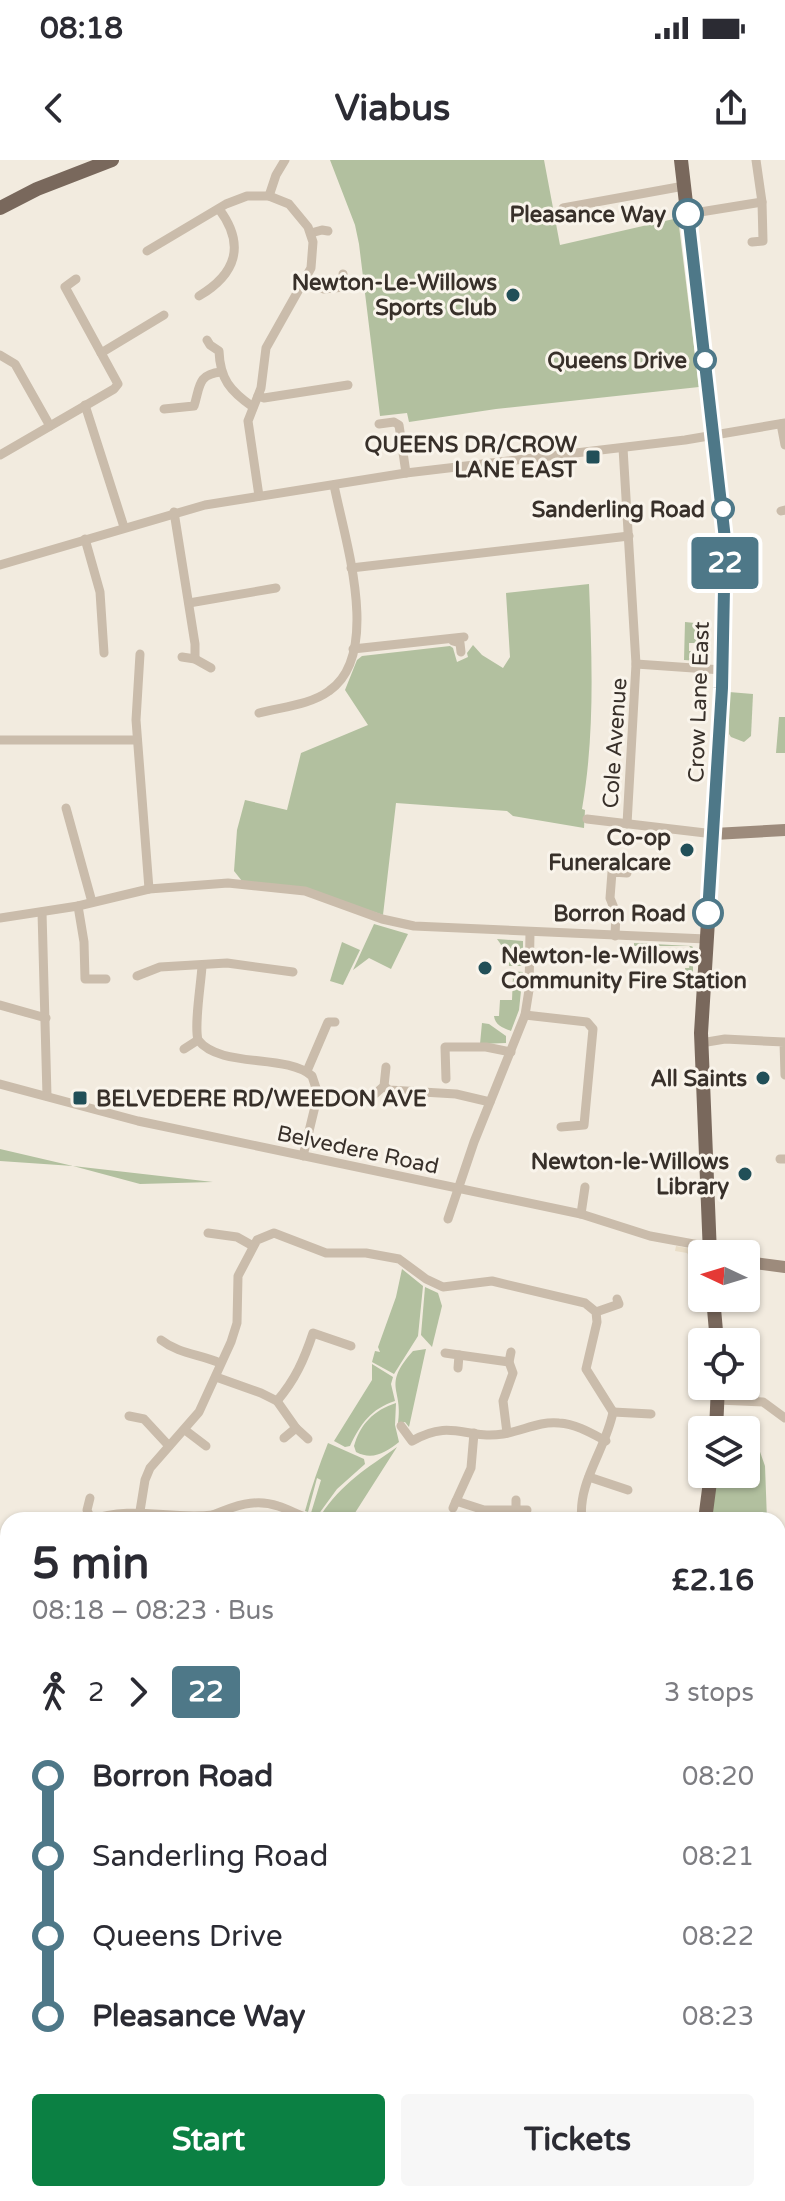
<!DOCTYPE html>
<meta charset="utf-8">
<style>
body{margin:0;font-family:"Varela Round",sans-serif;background:#f7f7f7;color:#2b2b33;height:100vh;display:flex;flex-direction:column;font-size:30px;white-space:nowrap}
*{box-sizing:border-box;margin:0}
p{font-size:26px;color:#7c7c81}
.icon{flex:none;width:44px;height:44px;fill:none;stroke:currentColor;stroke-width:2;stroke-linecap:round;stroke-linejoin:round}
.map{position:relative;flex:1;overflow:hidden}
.panel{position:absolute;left:0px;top:1352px;width:786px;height:690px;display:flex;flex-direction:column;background:#fff;border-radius:24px 24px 0 0;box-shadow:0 2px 6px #0004}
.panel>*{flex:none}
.badge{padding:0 16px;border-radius:6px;font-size:28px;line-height:52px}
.needle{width:52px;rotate:274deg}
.controls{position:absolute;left:688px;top:1080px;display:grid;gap:16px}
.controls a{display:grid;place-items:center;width:72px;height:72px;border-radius:8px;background:#fff;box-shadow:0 2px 6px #0004;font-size:40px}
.map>.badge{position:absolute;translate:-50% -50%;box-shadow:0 0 0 4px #fff}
.legs{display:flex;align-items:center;gap:12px;height:88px;padding:0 32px;font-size:26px}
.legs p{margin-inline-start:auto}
.overview{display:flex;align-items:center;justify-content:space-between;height:136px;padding:0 32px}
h1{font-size:44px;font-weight:800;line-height:60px}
.cta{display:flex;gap:16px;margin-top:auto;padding:16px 32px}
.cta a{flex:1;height:92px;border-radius:8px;background:#0b8043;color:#fff;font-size:32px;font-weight:800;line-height:92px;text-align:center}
.cta a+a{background:#f7f7f7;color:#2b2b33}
ul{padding:0 32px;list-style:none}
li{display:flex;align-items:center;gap:28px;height:80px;font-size:30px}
li i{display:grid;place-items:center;width:12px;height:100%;margin:0 10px;background:currentColor}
li i::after{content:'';width:20px;height:20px;margin:-10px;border:6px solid;border-radius:50%;background:#fff}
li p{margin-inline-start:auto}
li:first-child i{background:linear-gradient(#0000 50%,currentColor 0)}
li:last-child i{background:linear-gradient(currentColor 50%,#0000 0)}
.status{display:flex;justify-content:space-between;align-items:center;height:56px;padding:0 40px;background:#fff;direction:ltr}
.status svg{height:22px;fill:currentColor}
header{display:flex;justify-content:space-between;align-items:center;height:104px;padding:0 32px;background:#fff;font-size:36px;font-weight:800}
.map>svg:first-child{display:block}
.green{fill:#b2c09f}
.plaza{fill:#e9ddc7}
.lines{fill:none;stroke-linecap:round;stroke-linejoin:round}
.street{stroke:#cabcab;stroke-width:9}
.secondary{stroke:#9d8b7c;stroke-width:12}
.primary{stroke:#79685c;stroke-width:14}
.line-1-casing{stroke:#fff;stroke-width:18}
.line-1{stroke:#4e7888;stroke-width:12}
.stop-1-dot{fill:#fff;stroke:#4e7888;stroke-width:4}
.poi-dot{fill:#214f58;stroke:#f9f4eb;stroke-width:3}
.labels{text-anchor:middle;stroke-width:6;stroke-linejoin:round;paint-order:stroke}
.stop-label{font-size:22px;font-weight:bold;fill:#38302a;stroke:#f9f4eb;text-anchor:end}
.poi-label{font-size:22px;font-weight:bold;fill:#38302a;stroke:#f9f4eb;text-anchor:end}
.street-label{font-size:22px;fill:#38302a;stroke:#f9f4eb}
</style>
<div class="status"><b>08:18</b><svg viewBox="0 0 49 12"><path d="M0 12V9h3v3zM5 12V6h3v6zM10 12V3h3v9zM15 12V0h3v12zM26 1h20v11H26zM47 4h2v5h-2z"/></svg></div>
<header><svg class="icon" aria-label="back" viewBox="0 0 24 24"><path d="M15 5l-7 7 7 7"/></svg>Viabus<svg class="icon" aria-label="share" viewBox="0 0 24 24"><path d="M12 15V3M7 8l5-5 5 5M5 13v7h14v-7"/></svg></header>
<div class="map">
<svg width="785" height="2041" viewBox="0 0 785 2041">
<rect width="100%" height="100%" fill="#f2ebdf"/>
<!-- green -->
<g class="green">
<path d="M 330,0 L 544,0 L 560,85 L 678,58 L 699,227 L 496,249 L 409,262 L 407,253 L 380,256 L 359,84 L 355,65 Z"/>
<path d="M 589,424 C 592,499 595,574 582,649 L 585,650 L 584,668 L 513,656 L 507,651 L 396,643 L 383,755 L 339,740 L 242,721 L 234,711 L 237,670 L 245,640 L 287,650 L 301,593 L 368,565 L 345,530 L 357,500 L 362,496 L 450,486 L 453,488 L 457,502 L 468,497 L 467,493 L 473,485 L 482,495 L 503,508 L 510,497 L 506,433 Z"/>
<path d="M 685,462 L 695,463 L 695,467 L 699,467 L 699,471 L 695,471 L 694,479 L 699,479 L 698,483 L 689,483 L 689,491 L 698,491 L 698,493 L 690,493 L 689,498 L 698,498 L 698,501 L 684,500 Z"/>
<path d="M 729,532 L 753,534 L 751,576 L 744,582 L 731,577 L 729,574 Z"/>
<path d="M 779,557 L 785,557 L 785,593 L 776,593 Z"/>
<path d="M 374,764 L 408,774 L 391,809 L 369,798 L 353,810 Z"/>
<path d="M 497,779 L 523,781 L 523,806 L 509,806 L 509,796 Z"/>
<path d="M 342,782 L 360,790 L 343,825 L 330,821 Z"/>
<path d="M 634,783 L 691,786 L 693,787 L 693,829 L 678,828 L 679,819 L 685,819 L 685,808 L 689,808 L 692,789 L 689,786 L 634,786 Z"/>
<path d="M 509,811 L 523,812 L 519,850 L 511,871 C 503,868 495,865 494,856 L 499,856 L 500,840 L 512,840 L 513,815 L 509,815 Z"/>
<path d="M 482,863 L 489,864 L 506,876 L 506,883 L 480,884 Z"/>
<path d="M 0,989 L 73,1006 L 213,1022 L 140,1024 L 73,1006 L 0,1001 Z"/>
<path d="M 402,1109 L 423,1126 L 418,1176 L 394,1214 L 372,1202 L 375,1191 L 380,1192 L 378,1187 L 396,1137 Z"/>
<path d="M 425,1127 L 438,1133 L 442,1146 L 432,1187 L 421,1175 Z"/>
<path d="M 426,1189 L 409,1267 L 405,1262 L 398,1264 C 404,1228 381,1227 413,1191 Z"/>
<path d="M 372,1204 L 393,1217 L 391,1224 L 395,1241 C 371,1249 361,1263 350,1286 L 345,1287 L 334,1281 L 372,1220 Z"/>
<path d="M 396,1243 L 395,1265 L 399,1282 C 386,1292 373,1301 356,1292 L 354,1286 C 360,1264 374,1250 396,1243 Z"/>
<path d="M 328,1283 L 364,1299 L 365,1304 L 337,1329 L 318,1355 L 311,1353 L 321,1320 L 317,1318 L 308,1352 L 305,1351 C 311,1328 319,1306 328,1283 Z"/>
<path d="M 746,1283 L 758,1286 L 765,1306 L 767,1360 L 709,1360 L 714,1314 L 746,1314 Z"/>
<path d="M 397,1287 L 353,1356 L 321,1355 C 341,1324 367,1308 397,1287 Z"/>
<path d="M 0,1479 L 8,1482 L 8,2034 L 428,2034 L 421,2041 L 0,2041 Z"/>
<path d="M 785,1948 L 785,2041 L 722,2041 L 721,2034 L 778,2034 L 778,1955 Z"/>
</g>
<!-- plaza -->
<path class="plaza" d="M 676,1086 L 694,1089 L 699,1093 L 702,1097 L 702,1118 L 687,1093 L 675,1091 Z"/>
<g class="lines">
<!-- street -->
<g class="street">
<path d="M 269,36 L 276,15 L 285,0"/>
<path d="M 563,48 L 684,26"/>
<path d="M 688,54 L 762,42 L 756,0"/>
<path d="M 311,73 L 322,70 L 328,71"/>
<path d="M 752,82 L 763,81 L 762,42"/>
<path d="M 147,91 L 226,44 L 247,36 L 269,36 L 289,44 L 308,67 L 313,82 L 311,108 L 266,188 L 261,228 L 248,261 L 259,336"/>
<path d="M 343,114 L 345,127"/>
<path d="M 305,121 L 324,129 L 354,126"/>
<path d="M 199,136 C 236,114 246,85 219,49"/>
<path d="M 207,180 L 210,185 L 219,191 C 220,219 230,231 253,247"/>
<path d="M 101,193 L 164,155"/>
<path d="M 0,195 L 15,204 L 50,266"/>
<path d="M 258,236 L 264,238 L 348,225"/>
<path d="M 85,245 L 124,367"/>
<path d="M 164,249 L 194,246 C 200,228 197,214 221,212"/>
<path d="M 379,264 L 394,262 L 399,265 L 406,313"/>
<path d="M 781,264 L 785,285"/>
<path d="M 623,288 L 636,504 L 627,664"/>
<path d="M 0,295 L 114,229 L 118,224 L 65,127 L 76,119"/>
<path d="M 781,351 L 785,350"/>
<path d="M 174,352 L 195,484 L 195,499"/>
<path d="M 85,379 L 100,432 L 104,493"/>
<path d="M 0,405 L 205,345 L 406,313 L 685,280 L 785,263"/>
<path d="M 351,408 L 629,376"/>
<path d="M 189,443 L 276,428"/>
<path d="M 453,481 L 460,483 L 461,492"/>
<path d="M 353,489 L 464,477"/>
<path d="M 140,494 L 136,560 L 149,729"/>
<path d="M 182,497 L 195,499 L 211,508"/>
<path d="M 636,504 L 722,510"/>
<path d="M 259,553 C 281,547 310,545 329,531 C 383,494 344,377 334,325"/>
<path d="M 0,580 L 137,580"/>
<path d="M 66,648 L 92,742"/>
<path d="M 587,659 L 714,674"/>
<path d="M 78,746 L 84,782 L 85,819 L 106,819"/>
<path d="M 42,752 L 47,936"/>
<path d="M 0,758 L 78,746 L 149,729 L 228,723 L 305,731 L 382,759 L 414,766 L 706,779"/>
<path d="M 615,776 L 616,753 L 610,738 L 612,712 L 627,713"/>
<path d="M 137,816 L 160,807 L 227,803 L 293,812"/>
<path d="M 0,845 L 46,858"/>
<path d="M 525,855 L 587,862 L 593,869 L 584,965 L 561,967"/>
<path d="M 198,880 C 194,865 201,824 202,806"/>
<path d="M 701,883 L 725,879 L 784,882 L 785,915"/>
<path d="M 184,889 L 198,880 C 221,909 285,893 312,916 L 318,934 L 303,996"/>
<path d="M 307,911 L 328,862 L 335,862"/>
<path d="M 446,919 L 445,887 L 486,887 L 511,892"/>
<path d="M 0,924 L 138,961 L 581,1054 L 650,1076 L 710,1087"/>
<path d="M 384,926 L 389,930 L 456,934 L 490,942"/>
<path d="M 375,934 L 384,926 L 386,907"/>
<path d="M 780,999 L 785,999"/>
<path d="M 581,1054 L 585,1027"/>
<path d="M 448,1059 L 474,982 L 525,855 L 529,830 L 530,772"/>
<path d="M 208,1073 L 237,1077 L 253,1086"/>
<path d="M 596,1152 L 619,1144 L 617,1139"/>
<path d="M 161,1180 C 179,1194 200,1194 220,1203"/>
<path d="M 445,1193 L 459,1195 L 458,1208"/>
<path d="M 459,1195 L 509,1202"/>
<path d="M 216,1217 L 261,1233 L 277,1241 L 296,1268 L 284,1278"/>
<path d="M 718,1240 L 763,1242 L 785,1258"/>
<path d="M 277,1241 C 295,1220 304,1200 313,1173 L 351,1186"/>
<path d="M 613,1252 L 651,1254"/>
<path d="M 129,1256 L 144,1259 L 169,1286"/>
<path d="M 401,1266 L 412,1281 C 452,1258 466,1280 503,1274 C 523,1271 539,1261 559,1263 C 576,1264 591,1273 606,1281"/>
<path d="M 296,1268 L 308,1279"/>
<path d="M 185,1270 L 206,1286"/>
<path d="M 507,1273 L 503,1241 L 513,1213 L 509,1202 L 511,1192"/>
<path d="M 589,1317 L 628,1330"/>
<path d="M 90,1338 L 87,1350 L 91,1359"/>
<path d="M 516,1340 L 516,1350 L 527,1350"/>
<path d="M 456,1341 L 471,1308 L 474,1273"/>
<path d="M 453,1348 L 456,1341 L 484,1350 L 516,1350"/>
<path d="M 140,1351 L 145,1320 L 150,1308 L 199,1252 L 231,1182 L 237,1163 L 238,1116 L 257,1080 L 274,1073 L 326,1093 L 366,1093 L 399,1099 L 426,1119 L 443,1127 L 492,1121 L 585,1143 L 596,1152 L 597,1162 L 586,1209 L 613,1252 C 606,1289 577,1323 582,1360"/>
<path d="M 90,1360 C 133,1345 169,1360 213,1355"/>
<path d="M 214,1360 L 213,1355 C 234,1346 255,1338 278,1346 C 291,1350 301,1357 315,1360"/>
<path d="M 0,1441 L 8,1418"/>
<path d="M 778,1572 L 785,1576"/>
<path d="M 778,1622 L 785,1615"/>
<path d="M 778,1754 L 785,1746"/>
<path d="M 778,1824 L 785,1818"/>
<path d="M 595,2034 L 600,2038 L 597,2041"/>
<path d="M 713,2034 L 715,2041"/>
<path d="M 435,2041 L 442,2034"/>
</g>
<!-- secondary -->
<g class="secondary">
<path d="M 714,674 L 785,670"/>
<path d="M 710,1087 L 724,1094"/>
<path d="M 746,1102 L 785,1107"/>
<path d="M 0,1470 L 8,1473"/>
<path d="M 778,1896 L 785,1889"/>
</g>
<!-- primary -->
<g class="primary">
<path d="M 681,0 L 725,379 L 719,585 L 701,873 L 710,1094"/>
<path d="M 0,48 L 37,29 L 112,0"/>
<path d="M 713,1138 L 717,1182"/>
<path d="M 716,1270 L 718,1226"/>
<path d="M 705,1360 L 711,1314"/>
<path d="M 632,2041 L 633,2034"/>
</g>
</g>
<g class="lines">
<defs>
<path id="line-1" d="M 688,54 L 725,379 L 722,528 L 708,753"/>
</defs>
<!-- line-1 casing -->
<use href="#line-1" class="line-1-casing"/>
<!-- line-1 -->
<use href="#line-1" class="line-1"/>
</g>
<!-- markers -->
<g class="stop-1-dot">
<circle cx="688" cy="54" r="14"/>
<circle cx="705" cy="200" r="10"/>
<circle cx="723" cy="349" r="10"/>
<circle cx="708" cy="753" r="14"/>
</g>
<g class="poi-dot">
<circle cx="513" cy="135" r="8"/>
<rect x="585" y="289" width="16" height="16" rx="4"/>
<circle cx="687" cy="690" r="8"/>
<circle cx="485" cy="808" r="8"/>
<circle cx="763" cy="918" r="8"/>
<rect x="72" y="930" width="16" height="16" rx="4"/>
<circle cx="745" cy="1014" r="8"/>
</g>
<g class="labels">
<!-- stop labels -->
<g class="stop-label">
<text x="666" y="62">Pleasance Way</text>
<text x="687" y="208">Queens Drive</text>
<text x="705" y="357">Sanderling Road</text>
<text x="686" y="761">Borron Road</text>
</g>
<!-- poi labels -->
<g class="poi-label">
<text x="497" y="130">Newton-Le-Willows<tspan x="497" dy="25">Sports Club</tspan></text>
<text x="577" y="292">QUEENS DR/CROW<tspan x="577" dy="25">LANE EAST</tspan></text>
<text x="671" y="685">Co-op<tspan x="671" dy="25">Funeralcare</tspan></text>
<text x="501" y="803" text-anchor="start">Newton-le-Willows<tspan x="501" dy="25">Community Fire Station</tspan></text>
<text x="747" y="926">All Saints</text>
<text x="96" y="946" text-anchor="start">BELVEDERE RD/WEEDON AVE</text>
<text x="729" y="1009">Newton-le-Willows<tspan x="729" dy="25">Library</tspan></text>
</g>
<!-- street labels -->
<g class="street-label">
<text transform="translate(698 542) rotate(-88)" y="8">Crow Lane East</text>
<text transform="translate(614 583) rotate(-86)" y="8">Cole Avenue</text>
<text transform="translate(358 989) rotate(12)" y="8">Belvedere Road</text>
</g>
</g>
</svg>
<div class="controls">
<a><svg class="needle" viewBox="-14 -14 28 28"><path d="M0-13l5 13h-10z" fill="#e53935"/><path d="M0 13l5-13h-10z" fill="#7c7c81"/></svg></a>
<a><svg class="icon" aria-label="locate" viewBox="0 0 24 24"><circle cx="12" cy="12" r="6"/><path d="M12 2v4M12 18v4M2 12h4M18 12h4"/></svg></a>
<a><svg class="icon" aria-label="layers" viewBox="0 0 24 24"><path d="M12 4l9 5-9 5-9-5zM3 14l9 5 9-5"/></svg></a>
</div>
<b class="badge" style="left:725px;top:403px;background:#4e7888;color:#fff">22</b>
<section class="panel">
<div class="overview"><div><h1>5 min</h1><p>08:18 – 08:23 · Bus</p></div><b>£2.16</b></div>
<div class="legs"><svg class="icon" aria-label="walk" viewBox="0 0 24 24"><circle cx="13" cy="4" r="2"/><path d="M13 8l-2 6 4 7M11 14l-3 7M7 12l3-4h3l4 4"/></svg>2<svg class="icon" aria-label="forward" viewBox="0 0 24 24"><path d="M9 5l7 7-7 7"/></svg><b class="badge" style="background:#4e7888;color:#fff">22</b><p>3 stops</p></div>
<ul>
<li><i style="color:#4e7888"></i><b>Borron Road</b><p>08:20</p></li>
<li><i style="color:#4e7888"></i><span>Sanderling Road</span><p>08:21</p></li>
<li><i style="color:#4e7888"></i><span>Queens Drive</span><p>08:22</p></li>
<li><i style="color:#4e7888"></i><b>Pleasance Way</b><p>08:23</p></li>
</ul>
<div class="cta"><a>Start</a><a>Tickets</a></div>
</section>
</div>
